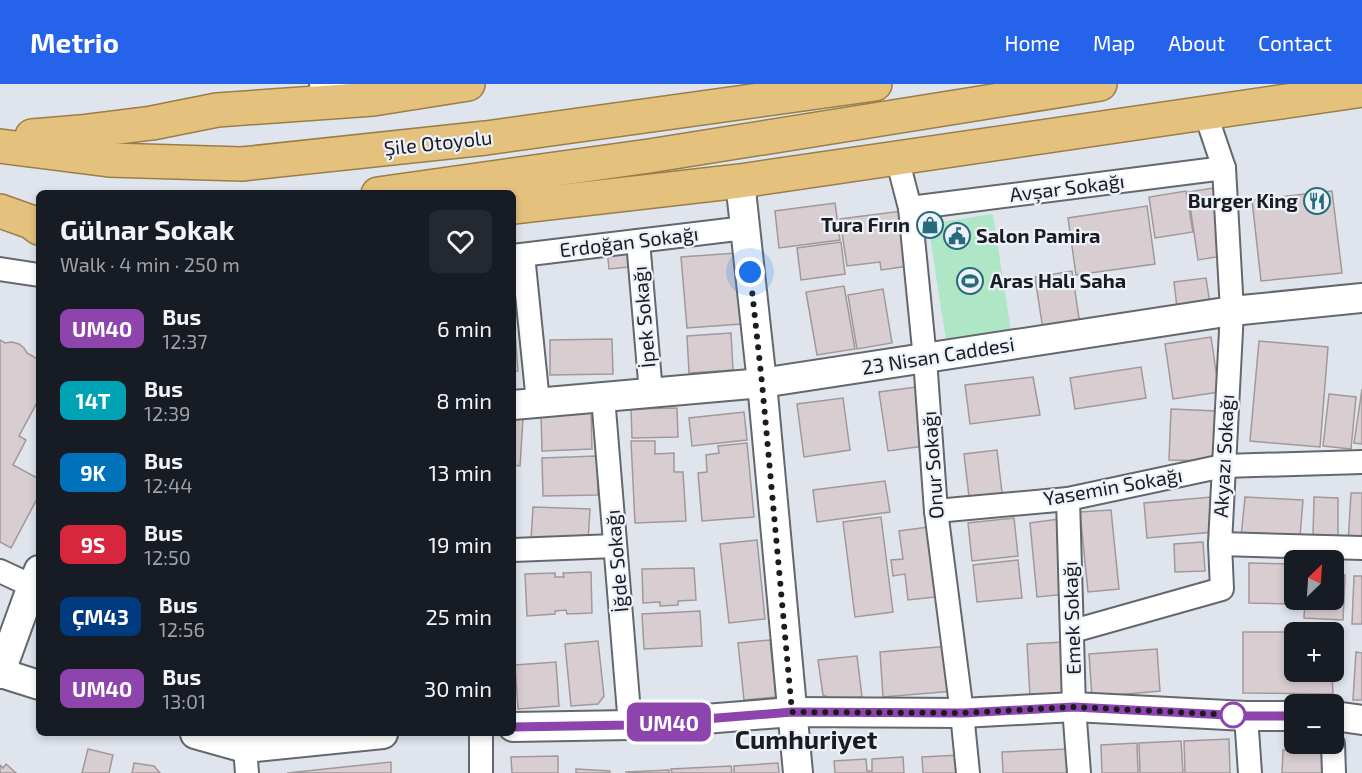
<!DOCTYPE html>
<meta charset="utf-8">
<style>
body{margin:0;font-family:"Exo 2",sans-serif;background:#242831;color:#f1f3f6;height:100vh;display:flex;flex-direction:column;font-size:22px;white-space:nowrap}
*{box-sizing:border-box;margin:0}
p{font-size:20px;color:#9ea1a6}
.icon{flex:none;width:33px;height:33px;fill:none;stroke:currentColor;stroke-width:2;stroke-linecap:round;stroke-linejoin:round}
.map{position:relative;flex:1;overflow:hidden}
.drawer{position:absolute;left:36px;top:106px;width:480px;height:546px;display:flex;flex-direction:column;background:#171b24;border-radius:9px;box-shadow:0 3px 9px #0003}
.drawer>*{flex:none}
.badge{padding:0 12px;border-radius:9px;font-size:21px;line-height:39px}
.needle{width:39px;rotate:25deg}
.controls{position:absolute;left:1284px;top:466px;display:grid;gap:12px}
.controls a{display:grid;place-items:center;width:60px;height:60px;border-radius:9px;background:#171b24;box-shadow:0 3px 9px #0003;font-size:30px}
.you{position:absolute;width:30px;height:30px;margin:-15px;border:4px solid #fff;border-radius:50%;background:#1a73e8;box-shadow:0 0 0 9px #1a73e833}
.map>.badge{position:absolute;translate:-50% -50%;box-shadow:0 0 0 3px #fff}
.round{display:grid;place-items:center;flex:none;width:63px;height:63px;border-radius:9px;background:#242831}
.overview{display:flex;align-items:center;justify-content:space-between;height:102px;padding:0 24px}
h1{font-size:28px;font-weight:700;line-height:45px}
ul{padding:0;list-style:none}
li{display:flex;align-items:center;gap:18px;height:72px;padding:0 24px}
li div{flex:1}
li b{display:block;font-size:22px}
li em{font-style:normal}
li .badge{min-width:66px;font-weight:700;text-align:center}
header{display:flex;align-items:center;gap:36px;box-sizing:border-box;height:84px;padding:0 30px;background:#2563eb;color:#fff}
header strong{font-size:28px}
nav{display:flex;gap:33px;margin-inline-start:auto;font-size:21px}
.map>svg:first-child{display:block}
.green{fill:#aee6c6}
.building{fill:#d8ced1;stroke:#a1989a;stroke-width:1.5}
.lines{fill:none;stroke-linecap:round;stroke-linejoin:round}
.minor-casing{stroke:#63686e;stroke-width:26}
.tertiary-casing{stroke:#63686e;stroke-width:32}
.trunk-casing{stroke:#997e48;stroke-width:36}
.minor{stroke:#fff;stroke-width:22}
.tertiary{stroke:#fff;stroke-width:28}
.trunk{stroke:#e4c27e;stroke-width:33}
.line-casing{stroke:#fff;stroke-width:14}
.line{stroke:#8e44ad;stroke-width:9}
.walk{stroke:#1a1c1f;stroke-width:6;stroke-dasharray:0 10.8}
.stop-dot{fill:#fff;stroke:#8e44ad;stroke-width:3}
.labels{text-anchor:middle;stroke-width:4.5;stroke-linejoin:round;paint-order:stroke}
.street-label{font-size:20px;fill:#1a1c1f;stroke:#edf2fa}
.poi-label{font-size:20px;font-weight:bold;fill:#1a1c1f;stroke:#edf2fa;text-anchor:end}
.district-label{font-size:26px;font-weight:bold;fill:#1a1c1f;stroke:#edf2fa}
</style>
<header>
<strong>Metrio</strong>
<nav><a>Home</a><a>Map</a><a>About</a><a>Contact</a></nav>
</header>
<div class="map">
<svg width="1362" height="689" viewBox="0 0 1362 689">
<rect width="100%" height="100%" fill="#e0e5ed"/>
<!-- green -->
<path class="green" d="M 993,130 L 1012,254 L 947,263 L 928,140 Z"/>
<!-- building -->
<g class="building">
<path d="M 1213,104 L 1223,172 L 1198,176 L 1188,108 Z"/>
<path d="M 1186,107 L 1193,148 L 1155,154 L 1149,113 Z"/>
<path d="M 1332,107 L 1342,189 L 1261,197 L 1252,116 Z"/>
<path d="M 835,119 L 840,156 L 779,164 L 775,127 Z"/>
<path d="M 1147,122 L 1155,180 L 1076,191 L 1068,134 Z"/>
<path d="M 902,127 L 909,182 L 881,186 L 880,178 L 847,182 L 840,135 Z"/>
<path d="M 841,158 L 845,190 L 801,196 L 797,164 Z"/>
<path d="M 637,162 L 639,182 L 609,185 L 607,165 Z"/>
<path d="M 736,169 L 741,240 L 687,244 L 681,173 Z"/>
<path d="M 1072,187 L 1080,241 L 1043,246 L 1035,193 Z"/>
<path d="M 1206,194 L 1210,220 L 1177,224 L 1174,198 Z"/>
<path d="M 844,202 L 855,265 L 817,271 L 806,208 Z"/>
<path d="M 883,205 L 892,259 L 857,265 L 848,211 Z"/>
<path d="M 515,248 L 518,287 L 513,288 L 513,249 Z"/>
<path d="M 731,249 L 733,286 L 689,289 L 687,252 Z"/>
<path d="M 1211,253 L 1219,308 L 1173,315 L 1165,260 Z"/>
<path d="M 612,255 L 613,290 L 550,291 L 550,256 Z"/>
<path d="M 0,256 L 5,259 L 12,258 L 19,260 L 24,264 L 27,269 L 39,276 L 39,315 L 19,352 L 26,356 L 13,381 L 39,395 L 39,411 L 11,464 L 0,458 Z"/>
<path d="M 1259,257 L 1328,263 L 1320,363 L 1250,357 Z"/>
<path d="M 1141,283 L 1146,314 L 1075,325 L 1070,294 Z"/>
<path d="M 1033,293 L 1040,331 L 970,340 L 965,301 Z"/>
<path d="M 916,303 L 924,362 L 888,367 L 879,308 Z"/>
<path d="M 1362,305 L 1362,360 L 1354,359 Z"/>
<path d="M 1329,310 L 1356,313 L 1351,365 L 1323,362 Z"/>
<path d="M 843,314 L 850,366 L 804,373 L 797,320 Z"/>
<path d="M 677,324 L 678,353 L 632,354 L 631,325 Z"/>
<path d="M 1171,325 L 1216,327 L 1213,377 L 1169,376 Z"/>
<path d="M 591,327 L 592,365 L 542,367 L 541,328 Z"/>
<path d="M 744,328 L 747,356 L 692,362 L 689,334 Z"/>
<path d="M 513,334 L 523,335 L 520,382 L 513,381 Z"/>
<path d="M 631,357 L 655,357 L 655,370 L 674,369 L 674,388 L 683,388 L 686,437 L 635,439 Z"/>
<path d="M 747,359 L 754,433 L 702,437 L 698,389 L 707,388 L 706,371 L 719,369 L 718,362 Z"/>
<path d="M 997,366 L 1002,409 L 969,413 L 964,370 Z"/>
<path d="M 597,372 L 598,411 L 543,412 L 542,374 Z"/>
<path d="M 885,397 L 890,428 L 817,438 L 813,406 Z"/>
<path d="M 1351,409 L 1362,409 L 1362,460 L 1348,460 Z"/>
<path d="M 1211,413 L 1214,448 L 1147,454 L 1144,419 Z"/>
<path d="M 1245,413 L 1303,416 L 1300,453 L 1241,453 Z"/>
<path d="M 1314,413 L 1338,414 L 1338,452 L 1313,452 Z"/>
<path d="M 533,423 L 590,425 L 588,458 L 531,456 Z"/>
<path d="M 1111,426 L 1119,505 L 1088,508 L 1080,428 Z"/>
<path d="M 881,433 L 893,528 L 855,533 L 843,438 Z"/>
<path d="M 1014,434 L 1018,472 L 972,477 L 968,439 Z"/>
<path d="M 1059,435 L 1066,510 L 1037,513 L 1030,439 Z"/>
<path d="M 936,442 L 944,512 L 908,516 L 905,490 L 893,492 L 891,476 L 903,475 L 899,447 Z"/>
<path d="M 757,456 L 765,535 L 729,539 L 720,460 Z"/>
<path d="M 1203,458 L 1205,487 L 1175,488 L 1174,460 Z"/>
<path d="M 1018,476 L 1022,514 L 977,518 L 973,481 Z"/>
<path d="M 1249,479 L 1292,480 L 1291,520 L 1249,519 Z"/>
<path d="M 694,484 L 696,516 L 678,517 L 678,521 L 660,522 L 660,518 L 643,519 L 642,485 Z"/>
<path d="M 591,488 L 592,529 L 567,530 L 566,526 L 555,527 L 555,530 L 527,532 L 525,490 L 555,489 L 555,493 L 564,493 L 563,489 Z"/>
<path d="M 1334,490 L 1345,491 L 1343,536 L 1304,534 L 1305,516 L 1334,516 Z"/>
<path d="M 1354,492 L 1362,492 L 1362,540 L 1352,540 Z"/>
<path d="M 700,527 L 702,562 L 644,565 L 642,530 Z"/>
<path d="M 1243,548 L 1332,548 L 1294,549 L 1294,588 L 1332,588 L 1333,610 L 1243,609 Z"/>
<path d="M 770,556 L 776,613 L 744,616 L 738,559 Z"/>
<path d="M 598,557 L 604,612 L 598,620 L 571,622 L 565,560 Z"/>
<path d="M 1065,558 L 1067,611 L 1030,612 L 1027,560 Z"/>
<path d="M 950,562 L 954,607 L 883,613 L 880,568 Z"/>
<path d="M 1157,565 L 1160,607 L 1092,613 L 1089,570 Z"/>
<path d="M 1356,568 L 1362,569 L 1362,616 L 1353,616 Z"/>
<path d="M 857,572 L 862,613 L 834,616 L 823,611 L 818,576 Z"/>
<path d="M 556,578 L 559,622 L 518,625 L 515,581 Z"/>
<path d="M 1229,655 L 1230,689 L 1185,689 L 1184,657 Z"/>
<path d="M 1181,657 L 1183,689 L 1140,689 L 1139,659 Z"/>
<path d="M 1137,659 L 1138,689 L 1102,689 L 1101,661 Z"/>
<path d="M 88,665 L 113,671 L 109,689 L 82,689 Z"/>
<path d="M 1068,665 L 1069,689 L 1003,689 L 1002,668 Z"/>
<path d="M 1283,666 L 1328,668 L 1327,689 L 1282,689 Z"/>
<path d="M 960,671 L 961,689 L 923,689 L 922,673 Z"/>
<path d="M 558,672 L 558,689 L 512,689 L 511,673 Z"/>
<path d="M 903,673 L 904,689 L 835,689 L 834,677 L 866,675 L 867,687 L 872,687 L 872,675 Z"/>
<path d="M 391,678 L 391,689 L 287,689 Z"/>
<path d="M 134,679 L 154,682 L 160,689 L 132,689 Z"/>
<path d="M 778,679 L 779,689 L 734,689 L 734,682 Z"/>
<path d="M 6,680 L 16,689 L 0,689 L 0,681 L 3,684 Z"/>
<path d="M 731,682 L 732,689 L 672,689 L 671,685 Z"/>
<path d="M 576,685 L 610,687 L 610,689 L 576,689 Z"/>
<path d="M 669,686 L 669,689 L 626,689 L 626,688 Z"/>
</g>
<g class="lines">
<defs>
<g id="minor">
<path d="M 897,74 L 910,124 L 925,275 L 936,427 L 962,629 L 968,689"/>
<path d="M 910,124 L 1224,84"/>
<path d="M 638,157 L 651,309"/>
<path d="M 523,171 L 538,318"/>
<path d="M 513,172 L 745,144"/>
<path d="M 0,185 L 39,191"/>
<path d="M 603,313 L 630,641"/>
<path d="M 1068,415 L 1074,623 L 1079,689"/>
<path d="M 936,427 L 1068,415 L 1223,382 L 1362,378"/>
<path d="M 1220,460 L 1362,464"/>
<path d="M 513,466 L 615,462"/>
<path d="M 0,487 L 32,502"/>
<path d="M 1073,547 L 1222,505 L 1220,460 L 1232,227 L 1224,84 L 1205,28"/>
<path d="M 1246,632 L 1250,689"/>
<path d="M 481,650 L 481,689"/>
<path d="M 1333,660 L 1334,689"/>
<path d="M 245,664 L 247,689"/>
</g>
<g id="tertiary">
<path d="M 324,0 L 365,13"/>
<path d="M 740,97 L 762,299 L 798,689"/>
<path d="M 513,321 L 762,299 L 1232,227 L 1362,214"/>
<path d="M 1,589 L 39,601"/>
<path d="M 0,590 L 32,502 L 39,486"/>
<path d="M 1334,632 L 1362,636"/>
<path d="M 513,643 L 630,641 L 792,628 L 962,629 L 1074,623 L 1246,632 L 1294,632"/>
<path d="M 195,650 L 245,664 L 383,650"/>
</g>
<g id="trunk">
<path d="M 32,52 L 80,48 L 152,39 L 217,26 L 373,15 L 468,0"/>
<path d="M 0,62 L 109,76 L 242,80 L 486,54 L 875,0"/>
<path d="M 378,110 L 649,72 L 1100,0"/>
<path d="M 513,123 L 740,97 L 1362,6"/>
<path d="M 0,127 L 31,138 L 39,144"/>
</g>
</defs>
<!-- minor casing -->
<use href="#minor" class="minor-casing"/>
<!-- tertiary casing -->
<use href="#tertiary" class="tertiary-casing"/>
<!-- trunk casing -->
<use href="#trunk" class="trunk-casing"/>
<!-- minor -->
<use href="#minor" class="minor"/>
<!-- tertiary -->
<use href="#tertiary" class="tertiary"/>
<!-- trunk -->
<use href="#trunk" class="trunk"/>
</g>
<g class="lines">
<defs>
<path id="line" d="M 513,643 L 630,641 L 792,628 L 963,629 L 1074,623 L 1246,632 L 1294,632"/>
</defs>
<!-- line casing -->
<use href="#line" class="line-casing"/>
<!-- line -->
<use href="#line" class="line"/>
<!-- walk -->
<path class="walk" d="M 750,188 L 762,299 L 792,628 L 963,629 L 1074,623 L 1233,631"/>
</g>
<!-- icons -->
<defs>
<symbol id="restaurant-ring" viewBox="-11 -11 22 22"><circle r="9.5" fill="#edf2fa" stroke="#256b7a" stroke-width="1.5"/><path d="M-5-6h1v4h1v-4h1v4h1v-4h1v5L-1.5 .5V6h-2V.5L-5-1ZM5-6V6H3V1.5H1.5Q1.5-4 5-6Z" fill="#256b7a"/></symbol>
<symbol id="shop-ring" viewBox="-11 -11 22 22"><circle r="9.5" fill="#edf2fa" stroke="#256b7a" stroke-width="1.5"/><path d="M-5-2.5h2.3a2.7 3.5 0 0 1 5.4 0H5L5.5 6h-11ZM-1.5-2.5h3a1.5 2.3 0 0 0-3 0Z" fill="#256b7a"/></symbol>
<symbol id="civic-ring" viewBox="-11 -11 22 22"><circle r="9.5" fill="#edf2fa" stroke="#256b7a" stroke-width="1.5"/><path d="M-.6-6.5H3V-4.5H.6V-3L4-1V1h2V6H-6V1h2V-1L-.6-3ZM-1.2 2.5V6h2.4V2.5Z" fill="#256b7a"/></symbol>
<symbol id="stadium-ring" viewBox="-11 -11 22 22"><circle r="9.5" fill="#edf2fa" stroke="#256b7a" stroke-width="1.5"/><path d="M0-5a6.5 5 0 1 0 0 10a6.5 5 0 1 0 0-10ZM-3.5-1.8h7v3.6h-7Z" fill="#256b7a"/></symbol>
</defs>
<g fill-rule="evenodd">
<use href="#restaurant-ring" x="1302" y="102" width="30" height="30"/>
<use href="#shop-ring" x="915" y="126" width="30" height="30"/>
<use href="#civic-ring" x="942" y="137" width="30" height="30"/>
<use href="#stadium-ring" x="955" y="182" width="30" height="30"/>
</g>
<!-- markers -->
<circle class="stop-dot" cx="1233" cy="631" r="12"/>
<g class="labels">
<!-- street labels -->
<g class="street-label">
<text transform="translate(438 59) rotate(-6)" y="7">Şile Otoyolu</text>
<text transform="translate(1067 104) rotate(-7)" y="7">Avşar Sokağı</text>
<text transform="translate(629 158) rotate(-7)" y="7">Erdoğan Sokağı</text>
<text transform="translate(644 233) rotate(-95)" y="7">İpek Sokağı</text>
<text transform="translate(938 272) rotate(-9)" y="7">23 Nisan Caddesi</text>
<text transform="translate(1224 372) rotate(-87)" y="7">Akyazı Sokağı</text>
<text transform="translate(933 381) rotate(-94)" y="7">Onur Sokağı</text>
<text transform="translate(1113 403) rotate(-10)" y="7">Yasemin Sokağı</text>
<text transform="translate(617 477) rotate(-95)" y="7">İğde Sokağı</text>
<text transform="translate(1072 534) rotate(-92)" y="7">Emek Sokağı</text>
</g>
<!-- poi labels -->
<g class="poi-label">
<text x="1298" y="124">Burger King</text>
<text x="910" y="148">Tura Fırın</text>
<text x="976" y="159" text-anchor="start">Salon Pamira</text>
<text x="990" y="204" text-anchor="start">Aras Halı Saha</text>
</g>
<!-- district labels -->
<g class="district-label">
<text x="806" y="665">Cumhuriyet</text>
</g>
</g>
</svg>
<div class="controls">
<a><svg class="needle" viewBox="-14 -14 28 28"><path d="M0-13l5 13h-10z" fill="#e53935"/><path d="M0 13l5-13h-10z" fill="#9ea1a6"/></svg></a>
<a>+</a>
<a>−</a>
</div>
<div class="you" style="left:750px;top:188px"></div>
<b class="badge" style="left:669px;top:638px;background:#8e44ad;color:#fff">UM40</b>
<section class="drawer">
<div class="overview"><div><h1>Gülnar Sokak</h1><p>Walk · 4 min · 250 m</p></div><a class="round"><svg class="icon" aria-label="heart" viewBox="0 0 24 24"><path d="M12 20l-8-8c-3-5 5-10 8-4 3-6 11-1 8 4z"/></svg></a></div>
<ul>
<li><span class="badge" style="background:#8e44ad;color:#fff">UM40</span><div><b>Bus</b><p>12:37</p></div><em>6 min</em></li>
<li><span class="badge" style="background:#00a3b4;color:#fff">14T</span><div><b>Bus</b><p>12:39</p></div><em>8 min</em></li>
<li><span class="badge" style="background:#0072bc;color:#fff">9K</span><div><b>Bus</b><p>12:44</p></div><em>13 min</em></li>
<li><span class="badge" style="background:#d7263d;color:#fff">9S</span><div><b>Bus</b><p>12:50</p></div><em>19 min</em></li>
<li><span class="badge" style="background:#003b80;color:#fff">ÇM43</span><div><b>Bus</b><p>12:56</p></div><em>25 min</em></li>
<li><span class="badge" style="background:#8e44ad;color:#fff">UM40</span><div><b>Bus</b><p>13:01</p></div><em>30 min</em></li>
</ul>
</section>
</div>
